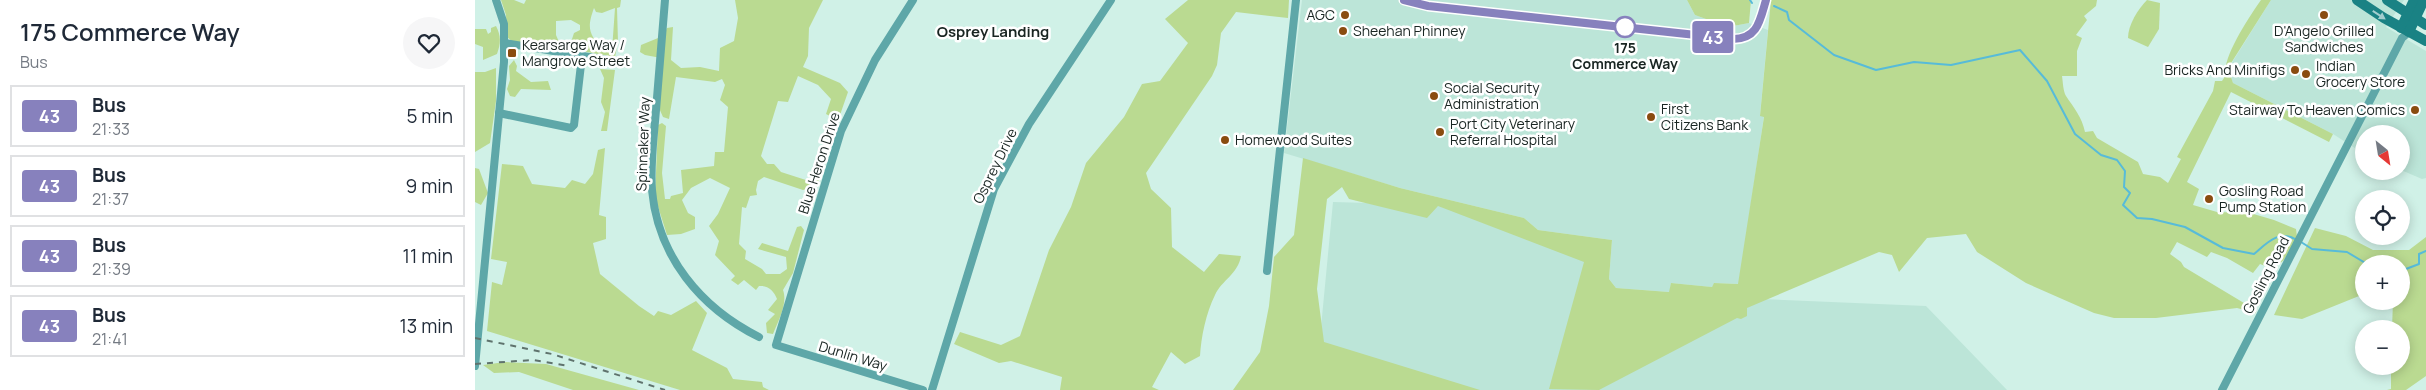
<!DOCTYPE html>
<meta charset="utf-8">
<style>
body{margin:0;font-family:Manrope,sans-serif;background:#f6f6f7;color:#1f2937;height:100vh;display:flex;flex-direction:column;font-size:19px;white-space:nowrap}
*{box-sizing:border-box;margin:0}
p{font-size:16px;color:#747a83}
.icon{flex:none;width:28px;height:28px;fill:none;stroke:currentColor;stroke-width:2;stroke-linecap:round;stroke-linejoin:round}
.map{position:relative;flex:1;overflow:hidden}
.drawer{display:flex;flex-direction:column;background:#fff;width:475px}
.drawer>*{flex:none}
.badge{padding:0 10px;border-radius:4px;font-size:18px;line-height:32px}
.needle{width:32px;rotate:150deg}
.tools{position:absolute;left:1880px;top:125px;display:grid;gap:10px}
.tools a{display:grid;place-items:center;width:55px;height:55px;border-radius:50%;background:#fff;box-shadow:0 2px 12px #0003;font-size:25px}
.map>.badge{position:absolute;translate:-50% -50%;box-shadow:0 0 0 2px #fff}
.round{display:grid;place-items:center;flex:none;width:52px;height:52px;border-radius:26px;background:#f6f6f7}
.head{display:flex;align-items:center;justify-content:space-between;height:85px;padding:0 20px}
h1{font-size:24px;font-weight:600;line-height:38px}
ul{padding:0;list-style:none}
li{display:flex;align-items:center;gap:15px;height:62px;margin:0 10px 8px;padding:0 10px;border:2px solid #e0e1e3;border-radius:0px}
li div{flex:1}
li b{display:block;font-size:19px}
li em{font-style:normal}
li .badge{min-width:55px;font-weight:700;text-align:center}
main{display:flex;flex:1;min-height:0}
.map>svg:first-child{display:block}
.built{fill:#bce5d8}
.green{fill:#bada91;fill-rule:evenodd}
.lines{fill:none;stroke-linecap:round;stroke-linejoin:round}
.stream{stroke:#57bbd9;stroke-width:2}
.street{stroke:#5ea7a8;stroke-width:8}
.secondary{stroke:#1a8284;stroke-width:10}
.rail{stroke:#5f736d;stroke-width:2;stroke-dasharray:6 6;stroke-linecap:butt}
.oneway{fill:#a3cdce}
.line-casing{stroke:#fff;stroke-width:11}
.line{stroke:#8781bd;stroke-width:8}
.poi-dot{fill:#8a4c10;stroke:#fff;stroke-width:2}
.stop-dot{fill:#fff;stroke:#8781bd;stroke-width:2.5}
.labels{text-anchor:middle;stroke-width:5;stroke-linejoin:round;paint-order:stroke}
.poi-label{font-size:14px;fill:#192522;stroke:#fff;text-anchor:start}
.stop-label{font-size:14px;font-weight:bold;fill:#192522;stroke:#fff}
.street-label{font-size:14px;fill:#192522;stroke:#fff}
.neighbourhood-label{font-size:15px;font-weight:bold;fill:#192522;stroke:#fff}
</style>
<main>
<section class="drawer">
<div class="head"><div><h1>175 Commerce Way</h1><p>Bus</p></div><a class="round"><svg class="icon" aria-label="heart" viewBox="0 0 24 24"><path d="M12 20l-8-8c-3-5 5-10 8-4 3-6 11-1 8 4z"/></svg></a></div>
<ul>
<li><span class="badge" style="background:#8781bd;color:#fff">43</span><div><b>Bus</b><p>21:33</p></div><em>5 min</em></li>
<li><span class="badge" style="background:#8781bd;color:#fff">43</span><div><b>Bus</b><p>21:37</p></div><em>9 min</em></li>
<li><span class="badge" style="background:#8781bd;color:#fff">43</span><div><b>Bus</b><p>21:39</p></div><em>11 min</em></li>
<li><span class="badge" style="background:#8781bd;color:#fff">43</span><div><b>Bus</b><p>21:41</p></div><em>13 min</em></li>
</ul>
</section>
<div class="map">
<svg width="1951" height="390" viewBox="0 0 1951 390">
<rect width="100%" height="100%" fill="#d0f1e7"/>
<!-- built -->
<g class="built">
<path d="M 827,0 L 1212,0 L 1220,15 L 1253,27 L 1274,23 L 1293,30 L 1285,115 L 1289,116 L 1264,284 L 1240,283 L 1237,287 L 1196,283 L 1195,292 L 1141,288 L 1134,279 L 1137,240 L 1063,230 L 1049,218 L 925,188 L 809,153 Z"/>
<path d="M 1796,0 L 1929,0 L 1911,27 L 1951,51 L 1951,178 L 1947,179 L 1926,170 L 1926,134 L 1889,134 L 1889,154 L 1858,134 L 1758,83 L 1753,69 Z"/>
<path d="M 858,202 L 966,205 L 1118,257 L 1118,292 L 1451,306 L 1532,390 L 840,390 Z"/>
</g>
<!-- green -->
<g class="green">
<path d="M 26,0 L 39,0 L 49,4 L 51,0 L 146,0 L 145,7 L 142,8 L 143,42 L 140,57 L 100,50 L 96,42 L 99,33 L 105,30 L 105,25 L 96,20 L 81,21 L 81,35 L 87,49 L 39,43 L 32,37 L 31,15 ZM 119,8 L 121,12 L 127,13 L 140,8 L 137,50 L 127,51 C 115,33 111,30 119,8 Z"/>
<path d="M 260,0 L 348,0 L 334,28 L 333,56 L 328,67 L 365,83 L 373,92 L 365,115 L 361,119 L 351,114 L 356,99 L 343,85 L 323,76 L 313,102 L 303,101 L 286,156 L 292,164 L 299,164 L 306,172 L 334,181 L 336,179 L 336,172 L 339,166 L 346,168 L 343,186 L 328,190 L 289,177 L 283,181 L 281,190 L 282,195 L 275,196 L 271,208 L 267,207 L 264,244 L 271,251 L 270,259 L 287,269 L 291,274 L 305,274 L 312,269 L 311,257 L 283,249 L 287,243 L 313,251 L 322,227 L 326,226 L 329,230 L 318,273 L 308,290 C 313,304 303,321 298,334 L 292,333 L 291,323 L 300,314 L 293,310 L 302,299 C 299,291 293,285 284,286 L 281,290 L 269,280 L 263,285 L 256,280 L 260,276 L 240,255 L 244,241 L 234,226 L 243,214 L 255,188 L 235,178 L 216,188 L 207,200 L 213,213 L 220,217 L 220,229 L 206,234 L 192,235 L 180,197 L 183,125 L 187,123 L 191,126 L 187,173 L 190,199 L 195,199 L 196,196 L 208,193 L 206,170 L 239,166 L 240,152 L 249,152 L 253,107 L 245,100 L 250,85 L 247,79 L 240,82 L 201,77 L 194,119 L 188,117 L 184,108 L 186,58 L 170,55 L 165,52 L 166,45 L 188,36 L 192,28 L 198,27 L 196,60 L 206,68 L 225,67 L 244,71 L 245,48 L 259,41 L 263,18 Z"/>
<path d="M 713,0 L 814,0 L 813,18 L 761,12 L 746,33 L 742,65 L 737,76 L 671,173 L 676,189 L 696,208 L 697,247 L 729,272 L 744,254 L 766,256 C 763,274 747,280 740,295 C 731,313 726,337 725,356 L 710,364 L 696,352 L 677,387 L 684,390 L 585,390 L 587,377 L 536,361 L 524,363 L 479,344 L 485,332 L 526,345 L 545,336 L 574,250 L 596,207 L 611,163 L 649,117 L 667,84 L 685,81 L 713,43 L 690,19 Z"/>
<path d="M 1212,0 L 1276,0 L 1274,23 L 1253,27 L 1220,15 Z"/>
<path d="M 1296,0 L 1622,0 L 1621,6 L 1609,16 L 1612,20 L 1601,35 L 1607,38 L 1602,51 L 1602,76 L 1587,76 C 1588,82 1588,91 1591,96 C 1599,108 1607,117 1610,132 L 1618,131 L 1622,138 L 1663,162 L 1668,174 L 1685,177 L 1693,183 L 1706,159 L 1702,157 L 1738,91 L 1740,81 L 1747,81 L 1751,75 C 1746,59 1776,14 1786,0 L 1796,0 L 1753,68 L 1758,83 L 1858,134 L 1854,142 L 1756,92 L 1712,182 L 1724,189 L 1718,205 L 1742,212 L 1775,213 L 1799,220 L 1821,229 L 1822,237 L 1809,260 L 1798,269 L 1785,264 L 1778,273 L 1752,258 L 1736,252 L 1732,257 L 1702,242 L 1695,254 L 1706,262 L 1709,267 L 1779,309 L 1781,313 L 1762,308 L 1681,318 L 1639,318 L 1619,313 L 1551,283 L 1502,252 L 1491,234 L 1452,238 L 1424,272 L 1417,255 L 1404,252 L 1272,308 L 1272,316 L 1266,319 L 1262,318 L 1124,390 L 1074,389 L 1109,262 L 963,206 L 952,218 L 874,199 L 867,187 L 852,199 L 842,289 L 849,342 L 1005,390 L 758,390 L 785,352 L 794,306 L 799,257 L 819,235 L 828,158 L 925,188 L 1049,218 L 1063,230 L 1137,240 L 1134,279 L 1141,288 L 1194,292 L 1196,283 L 1237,287 L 1239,283 L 1263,284 L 1289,117 L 1285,116 Z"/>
<path d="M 1672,0 L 1685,3 L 1684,29 L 1673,47 L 1653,38 C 1653,25 1663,9 1672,0 Z"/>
<path d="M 21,26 C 26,36 26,43 22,54 L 8,60 L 8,47 L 0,44 L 0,29 L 11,29 L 13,34 L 16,32 L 16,28 Z"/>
<path d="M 39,60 L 42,66 L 41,71 L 56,82 L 73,81 L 76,90 L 46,89 L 40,97 L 35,96 L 32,89 L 35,80 L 34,66 Z"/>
<path d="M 21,68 L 21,101 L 15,143 L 0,152 L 0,72 L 10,72 Z"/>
<path d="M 125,69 L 140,70 L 132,131 L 126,131 L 130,112 L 126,102 L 129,78 Z"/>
<path d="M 130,148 L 124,215 L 131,217 L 131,239 L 118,243 L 125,274 L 164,306 L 179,316 L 183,311 L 196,315 L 221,301 L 232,313 L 217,350 L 252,368 L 258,379 L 287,382 L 288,387 L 294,390 L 205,390 L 12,331 L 17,282 L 27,285 L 32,262 L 16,259 L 27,164 L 48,166 L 57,184 L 90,188 L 97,180 L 110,184 L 118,174 L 123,150 Z"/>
<path d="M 0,168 L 4,169 L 13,193 L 6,205 L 0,202 Z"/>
<path d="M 1840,228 L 1871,236 L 1898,250 L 1934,250 L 1951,237 L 1951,376 L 1931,390 L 1912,390 L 1916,389 L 1916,366 L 1926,366 L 1926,329 L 1917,329 L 1918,301 L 1926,301 L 1926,264 L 1889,264 L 1889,294 L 1827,319 L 1799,315 Z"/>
<path d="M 30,362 L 71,364 L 164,390 L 98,390 L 44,372 L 19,373 L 8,365 Z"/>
</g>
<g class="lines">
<!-- stream -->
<g class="stream">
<path d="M 1275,0 L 1277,3"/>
<path d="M 1299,6 L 1312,12 L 1314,20 L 1359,55 L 1401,70 L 1439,62 L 1476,65 L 1545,50 L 1572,81 L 1600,134 L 1626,155 L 1642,160 L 1650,171 L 1649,187 L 1655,193 L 1648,205 L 1662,218 L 1677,219 L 1710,227 L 1748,248 L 1779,254 C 1792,243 1804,229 1822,240"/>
<path d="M 1826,242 L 1837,249 L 1872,252 L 1892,264"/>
<path d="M 1906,264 L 1918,261 L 1922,264"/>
<path d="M 1926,266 L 1931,269 L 1944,264 L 1944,254 L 1951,251"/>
</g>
<!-- street -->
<g class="street">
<path d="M 190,0 C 187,37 184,73 181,110 C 179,136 175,163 177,190 C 183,257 226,308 284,337"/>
<path d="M 438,0 L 400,60 L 366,131 L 301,345 L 448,390"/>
<path d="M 929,0 L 953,6 L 1263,39 C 1285,35 1286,18 1291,0"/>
<path d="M 30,43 L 144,62"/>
<path d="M 24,113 L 96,128 L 99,125 L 107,56"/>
<path d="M 792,271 L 821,0"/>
<path d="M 0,366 L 29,62 L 29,24 L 21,0"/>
<path d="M 457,390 L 519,189 L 554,124 L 636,0"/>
<path d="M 1747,390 L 1927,38 L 1934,32"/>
</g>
<!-- secondary -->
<g class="secondary">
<path d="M 1882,0 L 1909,18 L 1951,41"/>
<path d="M 1912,0 L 1951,25"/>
<path d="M 1926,28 L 1939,0"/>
<path d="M 1934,32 L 1949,0"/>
</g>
<!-- rail -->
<g class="rail">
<path d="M 0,338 L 77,354 L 190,390"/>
<path d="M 0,364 L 58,360 L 94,366"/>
</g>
</g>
<!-- one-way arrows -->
<defs><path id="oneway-solid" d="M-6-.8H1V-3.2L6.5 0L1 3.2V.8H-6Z" transform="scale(1.25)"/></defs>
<use class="oneway" href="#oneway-solid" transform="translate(1904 15) rotate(33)"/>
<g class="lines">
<defs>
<path id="line" d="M 929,0 L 953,6 L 1258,39 C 1283,39 1285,20 1291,0"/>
</defs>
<!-- line casing -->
<use href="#line" class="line-casing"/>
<!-- line -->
<use href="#line" class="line"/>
</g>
<!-- markers -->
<g class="poi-dot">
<circle cx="870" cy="15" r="5"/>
<circle cx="1849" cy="15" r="5"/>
<circle cx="868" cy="31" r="5"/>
<rect x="32" y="48" width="10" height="10" rx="2.5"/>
<circle cx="1820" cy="70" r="5"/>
<circle cx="1831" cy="74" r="5"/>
<circle cx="959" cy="96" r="5"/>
<circle cx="1940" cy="110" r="5"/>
<circle cx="1176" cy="117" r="5"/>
<circle cx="965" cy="132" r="5"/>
<circle cx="750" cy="140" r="5"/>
<circle cx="1734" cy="199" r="5"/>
</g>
<circle class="stop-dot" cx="1150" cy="27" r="10"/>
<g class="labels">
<!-- poi labels -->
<g class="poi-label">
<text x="860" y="20" text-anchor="end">AGC</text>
<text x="878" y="36">Sheehan Phinney</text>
<text x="1849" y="36" text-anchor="middle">D'Angelo Grilled<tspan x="1849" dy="16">Sandwiches</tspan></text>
<text x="47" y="50">Kearsarge Way /<tspan x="47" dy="16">Mangrove Street</tspan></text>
<text x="1841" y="71">Indian<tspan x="1841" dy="16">Grocery Store</tspan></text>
<text x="1810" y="75" text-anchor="end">Bricks And Minifigs</text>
<text x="969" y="93">Social Security<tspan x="969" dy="16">Administration</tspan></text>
<text x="1186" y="114">First<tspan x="1186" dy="16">Citizens Bank</tspan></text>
<text x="1930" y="115" text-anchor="end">Stairway To Heaven Comics</text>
<text x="975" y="129">Port City Veterinary<tspan x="975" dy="16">Referral Hospital</tspan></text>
<text x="760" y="145">Homewood Suites</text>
<text x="1744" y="196">Gosling Road<tspan x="1744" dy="16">Pump Station</tspan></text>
</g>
<!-- stop labels -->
<g class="stop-label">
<text x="1150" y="53">175<tspan x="1150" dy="16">Commerce Way</tspan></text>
</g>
<!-- street labels -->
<g class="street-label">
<text transform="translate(168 144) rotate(-88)" y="5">Spinnaker Way</text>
<text transform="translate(344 163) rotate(-72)" y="5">Blue Heron Drive</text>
<text transform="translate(520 166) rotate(-64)" y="5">Osprey Drive</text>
<text transform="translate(1791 275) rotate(-63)" y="5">Gosling Road</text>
<text transform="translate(378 356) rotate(17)" y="5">Dunlin Way</text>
</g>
<!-- neighbourhood labels -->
<g class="neighbourhood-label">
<text x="518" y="37">Osprey Landing</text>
</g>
</g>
</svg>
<div class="tools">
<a><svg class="needle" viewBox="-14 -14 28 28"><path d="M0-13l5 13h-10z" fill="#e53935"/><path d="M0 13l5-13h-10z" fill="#747a83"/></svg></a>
<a><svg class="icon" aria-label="locate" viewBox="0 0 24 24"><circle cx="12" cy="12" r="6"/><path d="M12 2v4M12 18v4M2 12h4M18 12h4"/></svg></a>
<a>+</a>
<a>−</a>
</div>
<b class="badge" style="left:1238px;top:37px;background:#8781bd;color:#fff">43</b>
</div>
</main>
